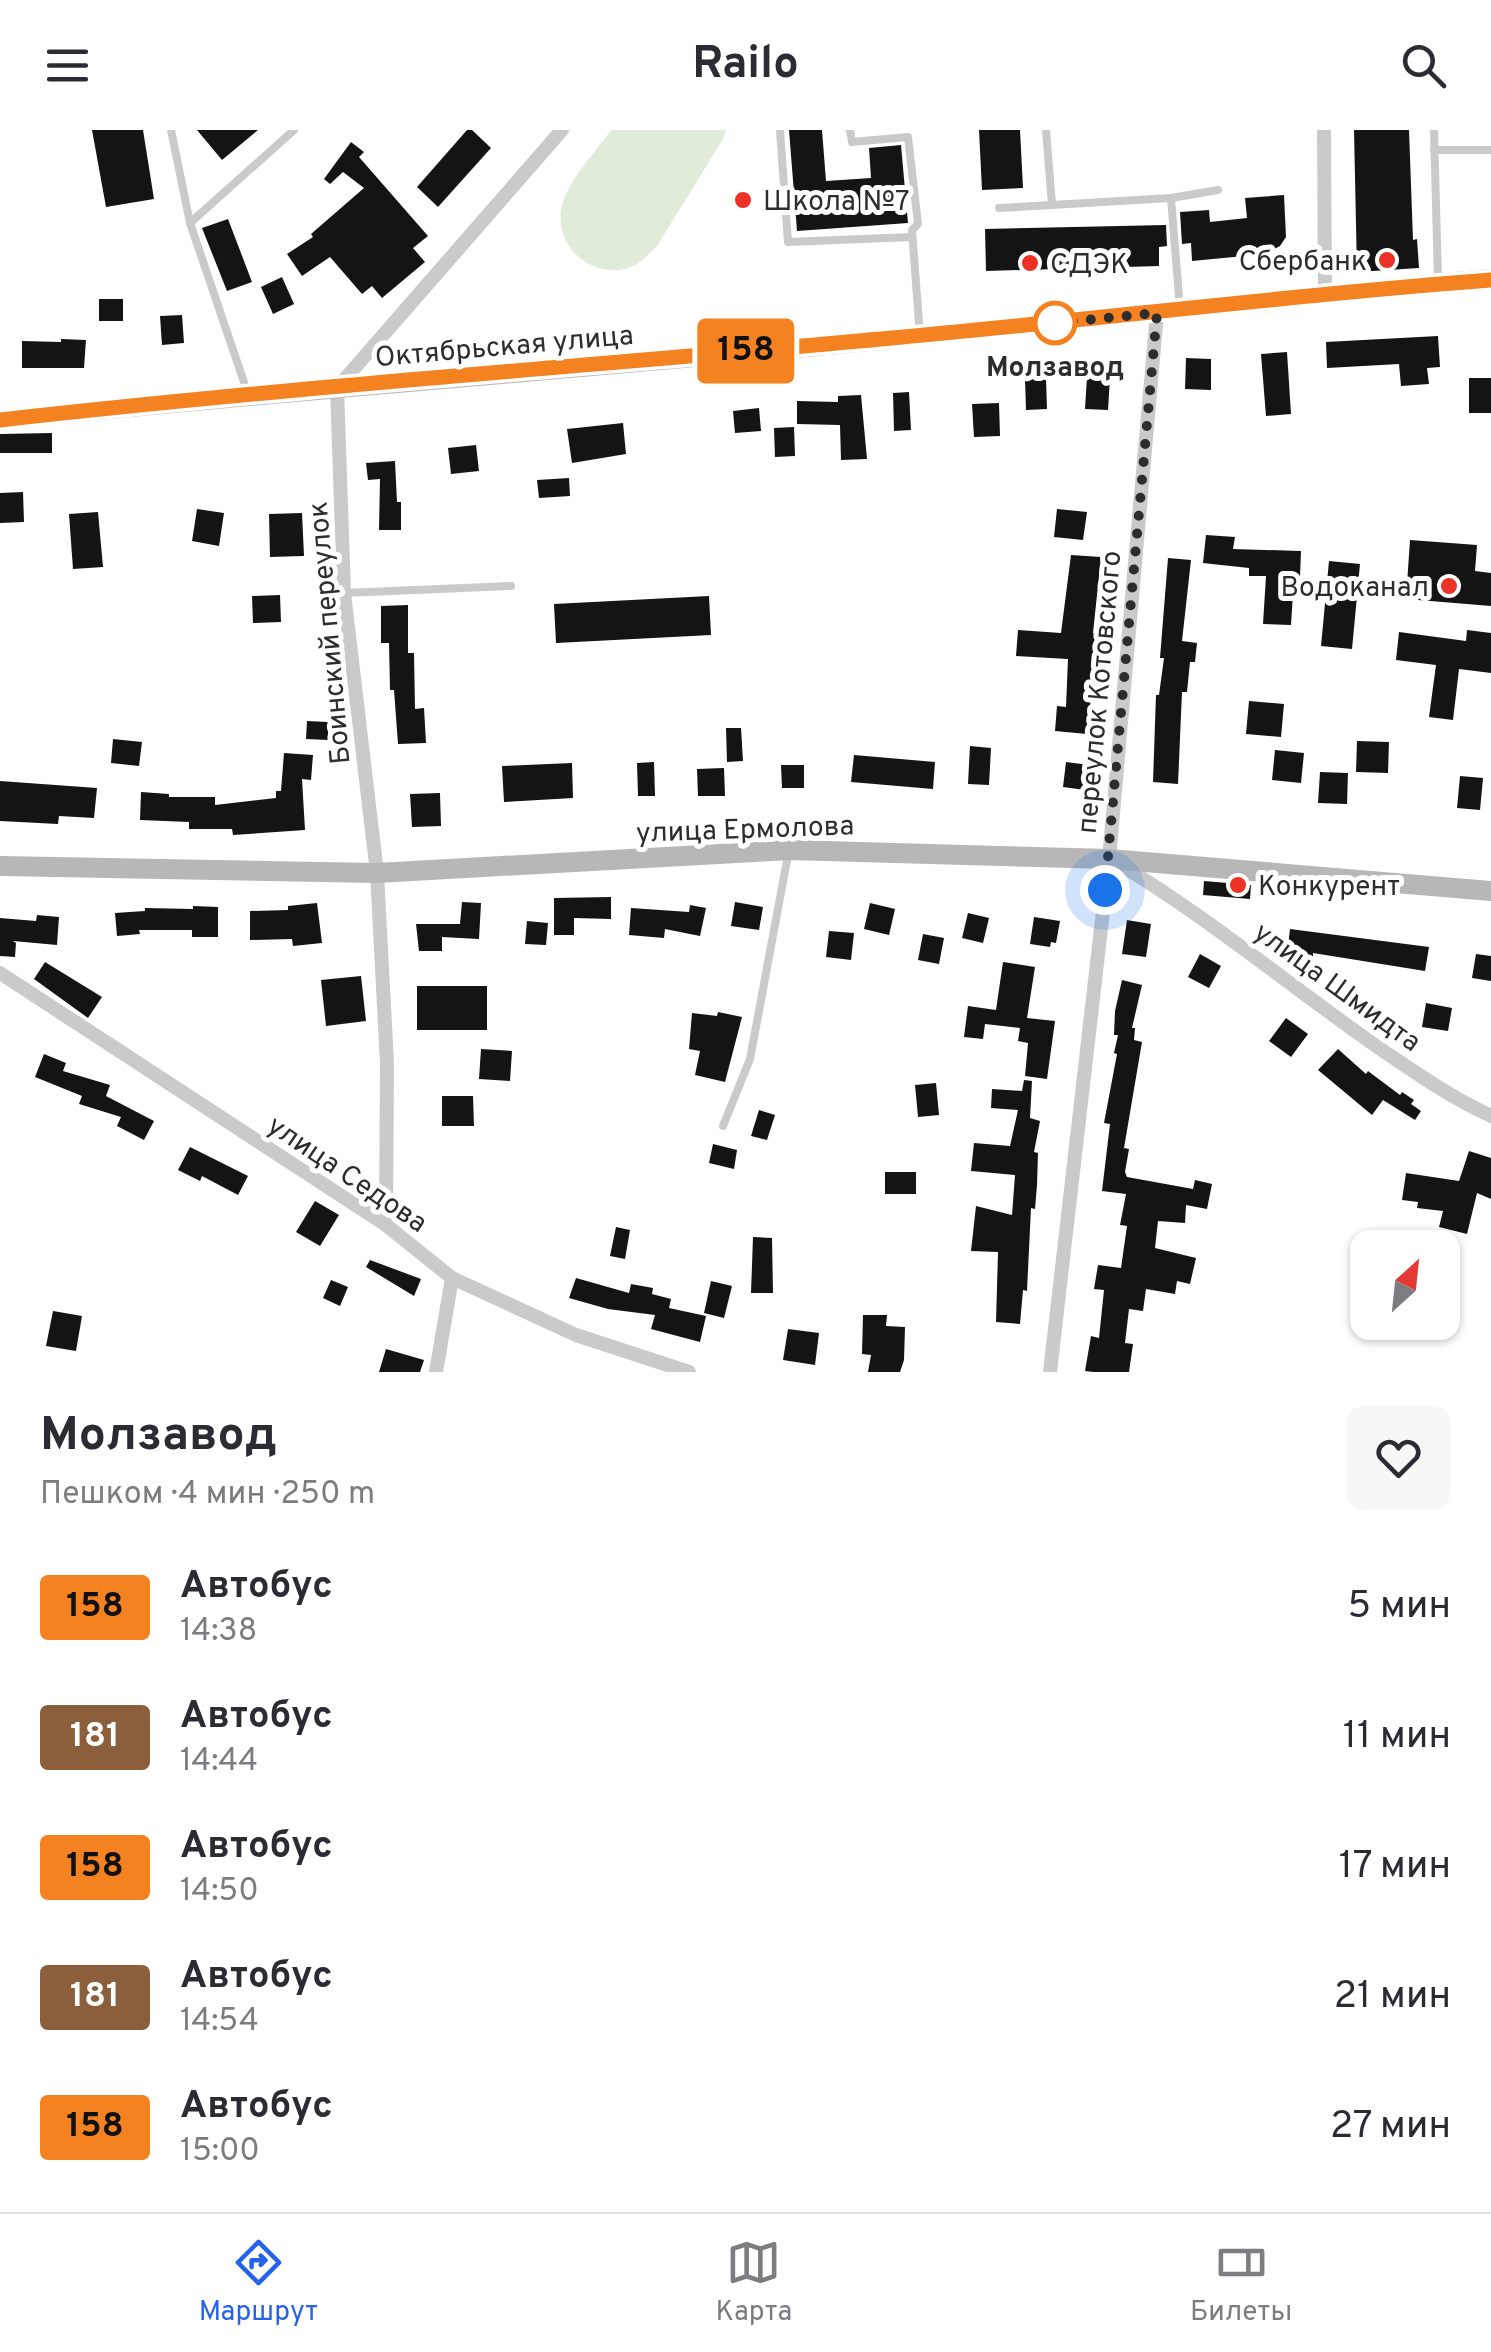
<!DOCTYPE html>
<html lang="ru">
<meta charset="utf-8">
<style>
body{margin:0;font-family:Overpass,sans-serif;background:#f7f7f7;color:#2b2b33;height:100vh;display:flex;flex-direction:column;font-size:38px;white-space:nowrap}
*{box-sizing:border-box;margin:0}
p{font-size:32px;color:#7c7c81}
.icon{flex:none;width:55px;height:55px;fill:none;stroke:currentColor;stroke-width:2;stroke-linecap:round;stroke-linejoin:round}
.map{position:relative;height:1242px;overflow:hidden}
.side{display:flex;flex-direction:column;background:#fff;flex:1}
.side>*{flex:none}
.badge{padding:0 20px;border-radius:8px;font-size:35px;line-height:65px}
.needle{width:65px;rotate:27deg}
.buttons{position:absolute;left:1350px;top:1100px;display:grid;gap:20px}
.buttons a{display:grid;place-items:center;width:110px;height:110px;border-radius:20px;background:#fff;box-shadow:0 2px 8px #0004;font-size:50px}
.you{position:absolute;width:50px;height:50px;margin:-25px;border:8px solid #fff;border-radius:50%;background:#1a73e8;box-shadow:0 0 0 15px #1a73e833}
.map>.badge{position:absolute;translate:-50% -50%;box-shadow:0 0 0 5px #fff}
.round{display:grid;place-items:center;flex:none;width:105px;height:105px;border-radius:20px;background:#f7f7f7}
.headline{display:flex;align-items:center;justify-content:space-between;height:170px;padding:0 40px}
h1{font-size:48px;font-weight:700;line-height:75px}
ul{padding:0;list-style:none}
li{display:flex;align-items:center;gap:30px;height:130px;padding:0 40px}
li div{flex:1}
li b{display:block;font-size:38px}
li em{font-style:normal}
li .badge{min-width:110px;font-weight:700;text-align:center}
header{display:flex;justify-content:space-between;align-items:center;height:130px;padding:0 40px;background:#fff;font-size:45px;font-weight:700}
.dock{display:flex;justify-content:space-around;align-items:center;height:140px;border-top:2px solid #e1e1e2;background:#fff;font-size:28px;color:#7c7c81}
.dock a{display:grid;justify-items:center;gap:5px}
.dock .current{color:#2563eb}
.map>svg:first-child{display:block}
.green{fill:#e1ebd9}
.building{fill:#141414}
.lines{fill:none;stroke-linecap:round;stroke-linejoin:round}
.lane{stroke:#cacaca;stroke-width:8}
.street{stroke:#cacaca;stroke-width:14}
.secondary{stroke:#b7b7b7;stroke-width:20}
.line-casing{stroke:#fff;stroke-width:22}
.line{stroke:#f58220;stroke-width:15}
.walk{stroke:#2d2d2d;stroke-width:10;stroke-dasharray:0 18}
.poi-dot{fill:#ec3127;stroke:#fff;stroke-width:4}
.stop-dot{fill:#fff;stroke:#f58220;stroke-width:5}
.labels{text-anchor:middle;stroke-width:10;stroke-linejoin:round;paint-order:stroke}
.poi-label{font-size:28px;fill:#2d2d2d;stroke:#fff;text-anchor:start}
.street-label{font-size:28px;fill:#2d2d2d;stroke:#fff}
.stop-label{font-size:28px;font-weight:bold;fill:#2d2d2d;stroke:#fff}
</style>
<header><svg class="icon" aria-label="menu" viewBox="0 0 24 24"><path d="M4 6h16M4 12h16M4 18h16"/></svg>Railo<svg class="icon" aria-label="search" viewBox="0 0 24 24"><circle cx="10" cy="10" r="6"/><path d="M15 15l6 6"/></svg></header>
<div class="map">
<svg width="1491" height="1242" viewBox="0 0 1491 1242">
<rect width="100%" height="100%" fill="#fff"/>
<!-- green -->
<path class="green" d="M 611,0 L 726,0 L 723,9 L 657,116 C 649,123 643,132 633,136 C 596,152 555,119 561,80 C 566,52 595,23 611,0 Z"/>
<!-- building -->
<g class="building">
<path d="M 92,0 L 143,0 L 154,69 L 106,77 Z"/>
<path d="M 197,0 L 258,0 L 222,30 Z"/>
<path d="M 467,0 L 472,0 L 491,18 L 438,77 L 417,57 Z"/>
<path d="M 789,0 L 822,0 L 826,51 L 871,48 L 869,18 L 901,15 L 908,93 L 797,101 Z"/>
<path d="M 979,0 L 1020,0 L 1023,58 L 982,60 Z"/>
<path d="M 1354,0 L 1409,0 L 1413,110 L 1417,109 L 1419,138 L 1357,142 Z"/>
<path d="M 351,12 L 364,22 L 359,27 L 428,106 L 413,118 L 425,132 L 382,168 L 372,156 L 362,164 L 330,127 L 302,146 L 287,124 L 313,107 L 311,104 L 364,58 L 343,42 L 330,54 L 324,49 Z"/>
<path d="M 1284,65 L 1286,107 L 1280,116 L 1265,124 L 1192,131 L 1191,113 L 1182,114 L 1180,82 L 1209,80 L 1210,92 L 1247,88 L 1245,68 Z"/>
<path d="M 228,89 L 252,152 L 227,161 L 202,98 Z"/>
<path d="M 1166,95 L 1167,116 L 1159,117 L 1159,136 L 986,141 L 985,99 Z"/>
<path d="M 282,147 L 294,174 L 273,184 L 261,157 Z"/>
<rect x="99" y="169" width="24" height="22"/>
<path d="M 182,185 L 184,213 L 162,215 L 160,186 Z"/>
<path d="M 1438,206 L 1440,237 L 1427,238 L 1429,254 L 1401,256 L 1399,234 L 1327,238 L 1326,212 Z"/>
<path d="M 61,209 L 86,210 L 84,238 L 22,238 L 22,211 L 61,212 Z"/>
<path d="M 1287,222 L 1291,284 L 1266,286 L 1261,224 Z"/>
<path d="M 1186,228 L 1211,229 L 1211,260 L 1185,259 Z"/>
<path d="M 1087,247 L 1110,248 L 1108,280 L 1085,279 Z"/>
<path d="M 1046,248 L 1047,279 L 1026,280 L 1025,249 Z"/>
<rect x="1469" y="248" width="22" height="35"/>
<path d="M 909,262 L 911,300 L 894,301 L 893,263 Z"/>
<path d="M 861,265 L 867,329 L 841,330 L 840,295 L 797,294 L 797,271 L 838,272 L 838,266 Z"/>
<path d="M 999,273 L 1000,306 L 974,307 L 972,274 Z"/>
<path d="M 759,278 L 761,301 L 735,303 L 733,281 Z"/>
<path d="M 623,293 L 626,324 L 572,333 L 567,299 Z"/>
<path d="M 794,297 L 795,326 L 775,327 L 774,298 Z"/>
<path d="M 52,303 L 52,323 L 0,323 L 0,304 Z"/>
<path d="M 476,315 L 479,341 L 451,344 L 448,318 Z"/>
<path d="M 395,331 L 397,372 L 401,372 L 401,400 L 379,400 L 380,349 L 368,350 L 366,333 Z"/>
<path d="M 569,348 L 570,366 L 539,368 L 537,350 Z"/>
<path d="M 23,362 L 24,392 L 0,393 L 0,363 Z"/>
<path d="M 197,379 L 224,383 L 219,416 L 192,411 Z"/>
<path d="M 1057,379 L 1087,382 L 1083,410 L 1054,407 Z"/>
<path d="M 98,382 L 103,437 L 73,439 L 69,384 Z"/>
<path d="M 302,383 L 304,426 L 270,427 L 269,384 Z"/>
<path d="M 1206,405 L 1235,407 L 1233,419 L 1301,421 L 1300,447 L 1294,447 L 1291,495 L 1263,494 L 1266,446 L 1249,446 L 1249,438 L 1203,433 Z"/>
<path d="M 1410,410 L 1477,415 L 1475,441 L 1491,443 L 1491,476 L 1406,469 Z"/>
<path d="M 1071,425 L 1101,427 L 1093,503 L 1098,504 L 1087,604 L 1055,601 L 1057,576 L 1066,577 L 1068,529 L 1016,526 L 1018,500 L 1061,503 Z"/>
<path d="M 1168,428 L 1191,430 L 1182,511 L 1197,513 L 1195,532 L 1190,532 L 1187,562 L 1182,562 L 1178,654 L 1153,652 L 1156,565 L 1159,565 L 1164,528 L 1160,528 Z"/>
<path d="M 1329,431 L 1360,434 L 1352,519 L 1321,516 Z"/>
<path d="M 280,465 L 281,492 L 253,493 L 252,466 Z"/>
<path d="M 709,466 L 711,505 L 556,513 L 554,474 Z"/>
<path d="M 408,475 L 408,523 L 414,523 L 415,579 L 424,578 L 426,613 L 398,614 L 394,560 L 390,560 L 389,513 L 381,513 L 381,476 Z"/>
<path d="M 1467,500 L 1491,503 L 1491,543 L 1459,539 L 1453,590 L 1429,587 L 1436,535 L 1396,530 L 1399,502 L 1466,511 Z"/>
<path d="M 1249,571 L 1284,574 L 1281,607 L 1246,604 Z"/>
<path d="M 307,591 L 328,592 L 328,610 L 306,609 Z"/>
<path d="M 726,598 L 741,598 L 743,631 L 727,632 Z"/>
<path d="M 113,609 L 142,612 L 139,636 L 111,633 Z"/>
<path d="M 1357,611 L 1389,612 L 1388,643 L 1356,642 Z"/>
<path d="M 970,616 L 991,618 L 989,655 L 968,654 Z"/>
<path d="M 1275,620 L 1304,623 L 1301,653 L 1272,650 Z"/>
<path d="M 284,623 L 313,625 L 311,650 L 302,649 L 305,700 L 233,705 L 232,699 L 189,699 L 189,692 L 140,690 L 141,662 L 169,664 L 169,667 L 215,667 L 215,675 L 276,668 L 276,661 L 281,661 Z"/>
<path d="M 854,625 L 935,632 L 933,659 L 851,652 Z"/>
<path d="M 654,632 L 655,666 L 638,666 L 637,633 Z"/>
<path d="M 1066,632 L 1089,635 L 1085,660 L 1063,657 Z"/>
<path d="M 572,633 L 573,668 L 504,672 L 502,636 Z"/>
<path d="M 781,635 L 804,635 L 804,658 L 782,658 Z"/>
<path d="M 724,638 L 725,666 L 698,666 L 697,639 Z"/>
<path d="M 1320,642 L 1348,643 L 1347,674 L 1318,673 Z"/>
<path d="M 1460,646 L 1483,648 L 1480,680 L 1457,678 Z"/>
<path d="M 0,651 L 97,658 L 94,688 L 59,686 L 58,694 L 0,691 Z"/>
<path d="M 440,663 L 441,696 L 412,697 L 410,664 Z"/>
<path d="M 1204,751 L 1251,755 L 1250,769 L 1203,765 Z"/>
<path d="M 611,767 L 611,789 L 574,788 L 574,805 L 554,805 L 554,768 Z"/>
<path d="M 462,772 L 481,773 L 479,809 L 442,807 L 442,821 L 419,821 L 416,794 L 460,794 Z"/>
<path d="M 735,772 L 763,777 L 759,800 L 731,796 Z"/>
<path d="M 317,773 L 322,813 L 293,816 L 292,809 L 250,810 L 250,781 L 288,780 L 288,776 Z"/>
<path d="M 870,773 L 895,779 L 889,805 L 864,799 Z"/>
<path d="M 690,775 L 706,778 L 700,806 L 665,799 L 664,808 L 629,805 L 631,778 L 689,782 Z"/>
<path d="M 193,776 L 218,777 L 218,807 L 192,807 L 192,800 L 139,800 L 140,804 L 117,806 L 115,783 L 145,781 L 145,778 L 193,779 Z"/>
<path d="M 968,783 L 989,788 L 983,813 L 962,808 Z"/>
<path d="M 37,785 L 59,787 L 57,815 L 13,811 L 16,813 L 15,827 L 0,826 L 0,788 L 36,791 Z"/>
<path d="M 1034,787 L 1060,791 L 1056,813 L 1051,812 L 1050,817 L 1030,814 Z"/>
<path d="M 1127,790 L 1151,794 L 1146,827 L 1122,824 Z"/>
<path d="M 527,791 L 548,793 L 546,815 L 525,814 Z"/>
<path d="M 1290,799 L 1429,817 L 1425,841 L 1313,823 L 1313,828 L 1287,824 Z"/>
<path d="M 829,801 L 854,803 L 851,830 L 826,827 Z"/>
<path d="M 923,804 L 944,808 L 939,834 L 918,830 Z"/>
<path d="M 1200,824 L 1221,836 L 1209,858 L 1188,847 Z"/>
<path d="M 1476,824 L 1491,826 L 1491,851 L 1472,848 Z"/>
<path d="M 45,832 L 102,867 L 88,888 L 34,849 Z"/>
<path d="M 1003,832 L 1035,837 L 1027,888 L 1055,891 L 1047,949 L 1025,946 L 1028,913 L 1018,911 L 1020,898 L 985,894 L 983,909 L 964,907 L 968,876 L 996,880 Z"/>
<path d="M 361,846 L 366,891 L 326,896 L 321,850 Z"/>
<path d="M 1122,850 L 1142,855 L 1132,898 L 1135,898 L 1134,910 L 1142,912 L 1124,1018 L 1129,1019 L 1125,1042 L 1127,1047 L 1193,1059 L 1195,1050 L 1212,1054 L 1207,1079 L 1186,1075 L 1185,1093 L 1158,1091 L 1155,1118 L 1196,1128 L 1190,1154 L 1177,1151 L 1175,1164 L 1146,1159 L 1143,1181 L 1129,1179 L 1125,1213 L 1133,1214 L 1129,1242 L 1093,1242 L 1085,1241 L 1091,1206 L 1099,1208 L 1104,1160 L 1094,1159 L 1098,1135 L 1121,1138 L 1127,1096 L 1120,1095 L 1126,1064 L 1102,1061 L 1110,994 L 1104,993 L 1117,924 L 1114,923 L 1118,905 L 1114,905 L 1115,881 Z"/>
<rect x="417" y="856" width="70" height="44"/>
<path d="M 1426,873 L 1452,878 L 1448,901 L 1422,897 Z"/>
<path d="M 718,882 L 742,887 L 725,952 L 695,945 L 700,921 L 689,919 L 692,883 L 717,886 Z"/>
<path d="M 1286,888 L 1308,904 L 1291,927 L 1269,911 Z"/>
<path d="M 481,919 L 512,921 L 510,951 L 479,949 Z"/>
<path d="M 1338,919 L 1366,944 L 1368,941 L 1400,965 L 1402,962 L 1414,970 L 1411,974 L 1421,981 L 1415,990 L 1383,970 L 1372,985 L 1318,940 Z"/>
<path d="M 44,924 L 66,933 L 63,941 L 110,955 L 106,966 L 154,991 L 144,1010 L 117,996 L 121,987 L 79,974 L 82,966 L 35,947 Z"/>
<path d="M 1024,950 L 1032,951 L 1030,988 L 1040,991 L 1034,1022 L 1038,1023 L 1037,1055 L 1035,1079 L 1031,1078 L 1027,1161 L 1023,1160 L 1020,1194 L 996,1192 L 998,1122 L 971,1121 L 976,1076 L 1012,1085 L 1015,1045 L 971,1041 L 974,1013 L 1010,1016 L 1018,980 L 991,978 L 992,959 L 1022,961 Z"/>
<path d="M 936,953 L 939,985 L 918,987 L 915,955 Z"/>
<path d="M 442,966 L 473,966 L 474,996 L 442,996 Z"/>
<path d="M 759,980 L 775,985 L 767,1010 L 751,1006 Z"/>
<path d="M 713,1014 L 737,1020 L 734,1039 L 709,1033 Z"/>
<path d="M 190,1017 L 248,1046 L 238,1065 L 202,1046 L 200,1051 L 178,1040 Z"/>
<path d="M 1469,1021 L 1491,1028 L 1491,1069 L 1477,1063 L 1467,1104 L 1439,1097 L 1443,1081 L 1417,1078 L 1418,1072 L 1402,1070 L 1406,1043 L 1459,1051 Z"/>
<rect x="885" y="1042" width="31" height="22"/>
<path d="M 315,1071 L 339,1085 L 320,1116 L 296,1102 Z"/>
<path d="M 616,1097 L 630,1100 L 625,1129 L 610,1126 Z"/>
<path d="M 753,1107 L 772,1108 L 773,1163 L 751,1163 Z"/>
<path d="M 370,1130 L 421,1149 L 414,1166 L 366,1137 Z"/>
<path d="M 576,1148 L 629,1163 L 631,1154 L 653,1158 L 652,1164 L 671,1169 L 669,1178 L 706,1186 L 700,1212 L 651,1199 L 655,1185 L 608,1179 L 569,1168 Z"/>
<path d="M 331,1150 L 348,1157 L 340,1176 L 323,1168 Z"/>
<path d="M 711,1151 L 732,1156 L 724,1188 L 704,1183 Z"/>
<path d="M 53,1181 L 82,1186 L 76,1221 L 46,1216 Z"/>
<path d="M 863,1185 L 887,1185 L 886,1196 L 905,1197 L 904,1230 L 900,1242 L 868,1242 L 871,1225 L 862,1224 Z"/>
<path d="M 788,1199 L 819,1203 L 815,1235 L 783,1230 Z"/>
<path d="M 386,1219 L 424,1230 L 420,1242 L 379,1242 Z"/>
</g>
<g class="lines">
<!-- lane -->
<g class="lane">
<path d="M 171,0 L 190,93 L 248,264"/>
<path d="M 780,0 L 788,112 L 912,107"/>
<path d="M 850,0 L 852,12 L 908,7 L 918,94 L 912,100 L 920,206"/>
<path d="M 1046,0 L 1052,75 L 1171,68 L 1180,179"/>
<path d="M 1434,0 L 1438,150"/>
<path d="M 1434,20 L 1491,20"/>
<path d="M 1171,68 L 1218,60"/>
<path d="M 999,78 L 1052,75"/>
<path d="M 190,93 L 294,0"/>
<path d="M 344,463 L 511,456"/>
<path d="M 723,996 L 750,929 L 788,725"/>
</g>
<!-- street -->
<g class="street">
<path d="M 1324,0 L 1325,162"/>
<path d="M 1114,731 C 1207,786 1290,856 1379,918 C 1416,943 1450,967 1491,986"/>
<path d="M 0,843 L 386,1095 L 452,1148 L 576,1205 L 689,1242"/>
<path d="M 386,1095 L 387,933 L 377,743 L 344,463 L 337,258 L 562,0"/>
<path d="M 436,1242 L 452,1148"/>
<path d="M 1050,1242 L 1109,729 L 1157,183"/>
</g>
<!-- secondary -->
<g class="secondary">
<path d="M 0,290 C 306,258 613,237 919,206 C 1110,187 1300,164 1491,149"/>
<path d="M 0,736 L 377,743 L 789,720 L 1109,729 L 1491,761"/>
</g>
</g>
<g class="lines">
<defs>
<path id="line" d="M 0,290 C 293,257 588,236 881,209 C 1085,191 1287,165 1491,150"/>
</defs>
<!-- line casing -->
<use href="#line" class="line-casing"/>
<!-- line -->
<use href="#line" class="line"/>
<!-- walk -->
<path class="walk" d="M 1055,193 L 1157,183 L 1105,760"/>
</g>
<!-- markers -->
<g class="poi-dot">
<circle cx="743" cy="70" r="10"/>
<circle cx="1387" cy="130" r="10"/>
<circle cx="1030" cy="133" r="10"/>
<circle cx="1449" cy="456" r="10"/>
<circle cx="1238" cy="755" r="10"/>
</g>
<circle class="stop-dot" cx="1055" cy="193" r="20"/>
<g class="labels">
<!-- poi labels -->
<g class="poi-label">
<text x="763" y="80">Школа №7</text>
<text x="1367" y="140" text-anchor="end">Сбербанк</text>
<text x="1050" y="143">СДЭК</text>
<text x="1429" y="466" text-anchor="end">Водоканал</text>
<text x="1258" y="765">Конкурент</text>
</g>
<!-- street labels -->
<g class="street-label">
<text transform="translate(504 215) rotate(-5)" y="10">Октябрьская улица</text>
<text transform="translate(328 503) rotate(-95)" y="10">Боинский переулок</text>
<text transform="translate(1098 562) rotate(-85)" y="10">переулок Котовского</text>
<text transform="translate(745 698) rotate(-2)" y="10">улица Ермолова</text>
<text transform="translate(1338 856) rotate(36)" y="10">улица Шмидта</text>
<text transform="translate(348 1043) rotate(34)" y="10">улица Седова</text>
</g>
<!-- stop labels -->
<g class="stop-label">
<text x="1055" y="246">Молзавод</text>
</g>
</g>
</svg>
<div class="buttons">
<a><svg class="needle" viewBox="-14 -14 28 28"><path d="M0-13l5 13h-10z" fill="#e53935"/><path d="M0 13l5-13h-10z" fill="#7c7c81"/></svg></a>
</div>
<div class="you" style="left:1105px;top:760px"></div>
<b class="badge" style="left:746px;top:221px;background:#f58220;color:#111">158</b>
</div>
<section class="side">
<div class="headline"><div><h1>Молзавод</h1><p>Пешком · 4 мин · 250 m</p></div><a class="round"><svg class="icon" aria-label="heart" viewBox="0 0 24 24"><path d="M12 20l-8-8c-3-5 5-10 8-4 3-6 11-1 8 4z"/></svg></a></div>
<ul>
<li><span class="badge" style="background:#f58220;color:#111">158</span><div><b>Автобус</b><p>14:38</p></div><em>5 мин</em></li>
<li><span class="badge" style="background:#8b5e3c;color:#fff">181</span><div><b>Автобус</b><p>14:44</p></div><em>11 мин</em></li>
<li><span class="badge" style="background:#f58220;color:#111">158</span><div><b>Автобус</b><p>14:50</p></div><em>17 мин</em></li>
<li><span class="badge" style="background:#8b5e3c;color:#fff">181</span><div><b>Автобус</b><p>14:54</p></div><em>21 мин</em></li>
<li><span class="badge" style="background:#f58220;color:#111">158</span><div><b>Автобус</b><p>15:00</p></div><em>27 мин</em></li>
</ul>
</section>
<nav class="dock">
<a class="current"><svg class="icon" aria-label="directions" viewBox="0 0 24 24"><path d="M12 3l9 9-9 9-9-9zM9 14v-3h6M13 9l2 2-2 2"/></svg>Маршрут</a>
<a><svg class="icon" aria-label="map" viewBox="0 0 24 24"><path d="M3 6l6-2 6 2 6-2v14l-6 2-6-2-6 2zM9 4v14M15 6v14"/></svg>Карта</a>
<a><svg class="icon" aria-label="tickets" viewBox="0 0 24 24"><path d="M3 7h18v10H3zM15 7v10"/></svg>Билеты</a>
</nav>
